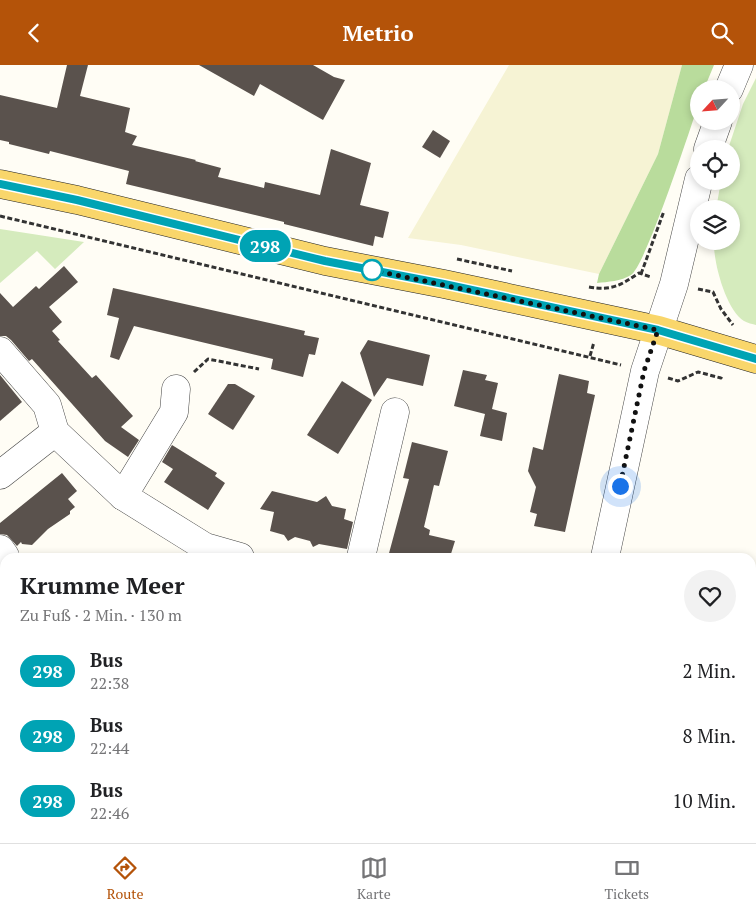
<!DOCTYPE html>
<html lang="de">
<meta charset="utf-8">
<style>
body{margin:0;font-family:"PT Serif",serif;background:#f2f2f2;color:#202124;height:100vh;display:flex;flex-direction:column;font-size:19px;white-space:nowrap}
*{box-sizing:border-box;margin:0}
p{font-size:16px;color:#757577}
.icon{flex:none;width:28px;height:28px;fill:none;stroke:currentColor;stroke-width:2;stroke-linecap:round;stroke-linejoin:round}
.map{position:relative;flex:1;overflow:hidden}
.side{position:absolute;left:0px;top:488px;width:756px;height:291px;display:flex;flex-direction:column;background:#fff;border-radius:15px 15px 0 0;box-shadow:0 2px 8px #0003}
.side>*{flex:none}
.badge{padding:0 10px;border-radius:16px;font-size:18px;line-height:32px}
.needle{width:32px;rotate:244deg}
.fabs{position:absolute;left:690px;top:15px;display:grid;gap:10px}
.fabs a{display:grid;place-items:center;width:50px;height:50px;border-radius:50%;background:#fff;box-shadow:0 2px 8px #0003;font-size:25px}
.you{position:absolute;width:25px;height:25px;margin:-12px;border:4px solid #fff;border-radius:50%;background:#1a73e8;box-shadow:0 0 0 8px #1a73e833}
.map>.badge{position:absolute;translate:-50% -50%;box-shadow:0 0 0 2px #fff}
.round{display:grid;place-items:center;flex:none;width:52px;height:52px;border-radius:26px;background:#f2f2f2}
.overview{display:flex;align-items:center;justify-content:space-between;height:85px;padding:0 20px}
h1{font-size:24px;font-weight:600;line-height:38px}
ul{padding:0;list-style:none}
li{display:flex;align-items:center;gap:15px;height:65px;padding:0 20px}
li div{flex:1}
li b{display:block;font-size:19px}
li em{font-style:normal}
li .badge{min-width:55px;font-weight:700;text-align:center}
header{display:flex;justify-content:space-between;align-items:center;height:65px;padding:0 20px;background:#b45309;color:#fff;font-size:22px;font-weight:600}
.tabs{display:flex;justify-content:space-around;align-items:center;height:70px;border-top:1px solid #e0e0e0;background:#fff;font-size:14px;color:#757577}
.tabs a{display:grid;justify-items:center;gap:2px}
.tabs .current{color:#b45309}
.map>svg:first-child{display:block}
.farmland{fill:#f6f3d4}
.green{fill:#d5ebbd}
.forest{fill:#b9dc9c}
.building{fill:#5a524d}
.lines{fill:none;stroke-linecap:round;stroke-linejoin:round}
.minor-casing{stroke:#444;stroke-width:29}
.major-casing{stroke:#222;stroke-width:29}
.path{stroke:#333;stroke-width:3;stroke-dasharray:5 2.5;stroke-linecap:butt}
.minor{stroke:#fff;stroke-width:28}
.major{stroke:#f9d66b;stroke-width:28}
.line-casing{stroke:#fff;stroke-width:11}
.line{stroke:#00a3b4;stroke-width:8}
.walk{stroke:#111;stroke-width:5;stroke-dasharray:0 9}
.stop-dot{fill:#fff;stroke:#00a3b4;stroke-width:2.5}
</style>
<header><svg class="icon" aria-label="back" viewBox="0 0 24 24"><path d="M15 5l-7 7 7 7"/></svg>Metrio<svg class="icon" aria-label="search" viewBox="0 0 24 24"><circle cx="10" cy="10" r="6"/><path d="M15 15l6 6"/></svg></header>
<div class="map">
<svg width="756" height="778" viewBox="0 0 756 778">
<rect width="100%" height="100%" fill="#fffdf5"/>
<!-- farmland -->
<path class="farmland" d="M 509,0 L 682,0 L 658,89 L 599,209 L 461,180 L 408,173 Z"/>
<!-- green -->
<g class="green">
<path d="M 756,13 L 756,260 C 753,259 747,258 744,256 C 726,245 713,197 714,176 L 731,176 L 731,144 L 716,144 L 721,116 L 731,116 L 731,84 L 728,84 L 743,39 Z"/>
<path d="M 0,164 L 84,177 L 55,204 L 37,186 L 0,218 Z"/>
</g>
<!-- forest -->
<path class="forest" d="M 682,0 L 714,0 L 704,24 L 699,24 L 699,38 C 690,64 646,200 631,210 C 621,216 608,217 597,218 L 599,209 L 658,89 Z"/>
<!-- building -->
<g class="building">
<path d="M 67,0 L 88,0 L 80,31 L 130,43 L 125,67 L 137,71 L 132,80 L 196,95 L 195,96 L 221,103 L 218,112 L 264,123 L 265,117 L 320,130 L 331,84 L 371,98 L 360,140 L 389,147 L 383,173 L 375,171 L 373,181 L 284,159 L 284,157 L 126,119 L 129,106 L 50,86 L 49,89 L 9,79 L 9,77 L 0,75 L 0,30 L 57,43 Z"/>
<path d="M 199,0 L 313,0 L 334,12 L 345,15 L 323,55 L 260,19 L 254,31 Z"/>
<path d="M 433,65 L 450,76 L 440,93 L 422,82 Z"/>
<path d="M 64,201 L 78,217 L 49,242 L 62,257 L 52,266 L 60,275 L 58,276 L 92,313 L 96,310 L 133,351 L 121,362 L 139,375 L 128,392 L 105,376 L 32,294 L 29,296 L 11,275 L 6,271 L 0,271 L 0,228 L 13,242 L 36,221 L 39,224 Z"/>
<path d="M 113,223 L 305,266 L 304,270 L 319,273 L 315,290 L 309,289 L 303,312 L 271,304 L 273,294 L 134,261 L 119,295 L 110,292 L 119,253 L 107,250 Z"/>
<path d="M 368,275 L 430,290 L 423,321 L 387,313 L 374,332 L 360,288 Z"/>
<path d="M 463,305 L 487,310 L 485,315 L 498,318 L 492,344 L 507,348 L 502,376 L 480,371 L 485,349 L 454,341 Z"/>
<path d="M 559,309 L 589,316 L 587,328 L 595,330 L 565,467 L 534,461 L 537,449 L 530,447 L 536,422 L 528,406 L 533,382 L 543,385 Z"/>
<path d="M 0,310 L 22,337 L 0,356 Z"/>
<path d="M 342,316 L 372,335 L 338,389 L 307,370 Z"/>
<path d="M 228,319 L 235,319 L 255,331 L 233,365 L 208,349 Z"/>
<path d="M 412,377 L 448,386 L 439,421 L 434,420 L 424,462 L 430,465 L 429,470 L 455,476 L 450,492 L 388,492 L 409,414 L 403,413 Z"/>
<path d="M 172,380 L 217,408 L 215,411 L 225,418 L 208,445 L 164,417 L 173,404 L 162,397 Z"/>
<path d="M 62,408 L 77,426 L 68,434 L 75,442 L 70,446 L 70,449 L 48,464 L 32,480 L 22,479 L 21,477 L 17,481 L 7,470 L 0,469 L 0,458 Z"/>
<path d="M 272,426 L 317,437 L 326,431 L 332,441 L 346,444 L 344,454 L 353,457 L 347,484 L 319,479 L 313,482 L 310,476 L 295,472 L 288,476 L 284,470 L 270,466 L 274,447 L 260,444 Z"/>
</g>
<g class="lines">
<defs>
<g id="minor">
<path d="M 729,24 L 739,0"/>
<path d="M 708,84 L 718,56"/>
<path d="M 0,286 L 47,340 L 55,367 L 123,431 L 205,482 L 240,492"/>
<path d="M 0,410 L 55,367"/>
<path d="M 123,431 L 174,347 L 176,324"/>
<path d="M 0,484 L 5,491"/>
<path d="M 361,492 L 395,347"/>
<path d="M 605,492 L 645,306 L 674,219 L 699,114"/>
<path d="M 291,774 L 295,775 L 298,774"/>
<path d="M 744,774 L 749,778"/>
<path d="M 450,778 L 451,774"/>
</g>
<g id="major">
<path d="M 0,119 L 77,135 L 325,196 L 444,219 L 658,265 L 756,294"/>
<path d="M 0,715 L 5,721"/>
<path d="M 51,774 L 55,778"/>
</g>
</defs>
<!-- minor casing -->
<use href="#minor" class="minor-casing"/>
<!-- major casing -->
<use href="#major" class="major-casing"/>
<!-- path -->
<g class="path">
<path d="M 0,151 L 621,300"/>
<path d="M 457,194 L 512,206"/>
<path d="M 641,209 L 664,146"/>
<path d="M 589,222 C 612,226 621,220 639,208 L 651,212"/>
<path d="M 698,224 L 713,227 L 721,244 L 733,260"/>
<path d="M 590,291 L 594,277"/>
<path d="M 194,307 L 208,294 L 259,304"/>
<path d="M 668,313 L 678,316 L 698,307 L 721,313 L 722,310"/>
<path d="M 0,679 L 5,684"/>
<path d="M 0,760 L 5,756"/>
<path d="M 99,774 L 103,778"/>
</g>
<!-- minor -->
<use href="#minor" class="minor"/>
<!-- major -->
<use href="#major" class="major"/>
</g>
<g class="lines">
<defs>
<path id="line" d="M 0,119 L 77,135 L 325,196 L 444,219 L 658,265 L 756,294"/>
</defs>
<!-- line casing -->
<use href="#line" class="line-casing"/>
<!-- line -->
<use href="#line" class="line"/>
<!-- walk -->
<path class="walk" d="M 372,205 L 658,265 L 644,306 L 620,421"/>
</g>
<!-- markers -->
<circle class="stop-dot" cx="372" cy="205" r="10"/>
</svg>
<div class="fabs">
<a><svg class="needle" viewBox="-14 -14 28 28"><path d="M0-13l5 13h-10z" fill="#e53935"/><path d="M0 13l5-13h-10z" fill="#757577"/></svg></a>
<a><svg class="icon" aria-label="locate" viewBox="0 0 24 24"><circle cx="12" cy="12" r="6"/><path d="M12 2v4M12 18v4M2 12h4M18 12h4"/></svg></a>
<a><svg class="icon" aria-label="layers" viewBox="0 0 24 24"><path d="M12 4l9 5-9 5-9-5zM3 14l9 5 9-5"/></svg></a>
</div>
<div class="you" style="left:620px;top:421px"></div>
<b class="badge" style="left:265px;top:181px;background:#00a3b4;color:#fff">298</b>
<section class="side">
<div class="overview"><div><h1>Krumme Meer</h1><p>Zu Fuß · 2 Min. · 130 m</p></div><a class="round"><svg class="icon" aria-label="heart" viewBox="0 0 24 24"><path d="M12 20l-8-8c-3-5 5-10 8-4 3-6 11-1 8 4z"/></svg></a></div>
<ul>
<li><span class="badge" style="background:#00a3b4;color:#fff">298</span><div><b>Bus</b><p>22:38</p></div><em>2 Min.</em></li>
<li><span class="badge" style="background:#00a3b4;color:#fff">298</span><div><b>Bus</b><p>22:44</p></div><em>8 Min.</em></li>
<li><span class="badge" style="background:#00a3b4;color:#fff">298</span><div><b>Bus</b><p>22:46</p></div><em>10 Min.</em></li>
</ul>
</section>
</div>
<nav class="tabs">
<a class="current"><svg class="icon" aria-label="directions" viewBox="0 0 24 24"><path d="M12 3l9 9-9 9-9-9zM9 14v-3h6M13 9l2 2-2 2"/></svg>Route</a>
<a><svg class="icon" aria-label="map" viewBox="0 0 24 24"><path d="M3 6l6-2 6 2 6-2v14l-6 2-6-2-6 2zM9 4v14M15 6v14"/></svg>Karte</a>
<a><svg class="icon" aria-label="tickets" viewBox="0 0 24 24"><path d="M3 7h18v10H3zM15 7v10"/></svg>Tickets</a>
</nav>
